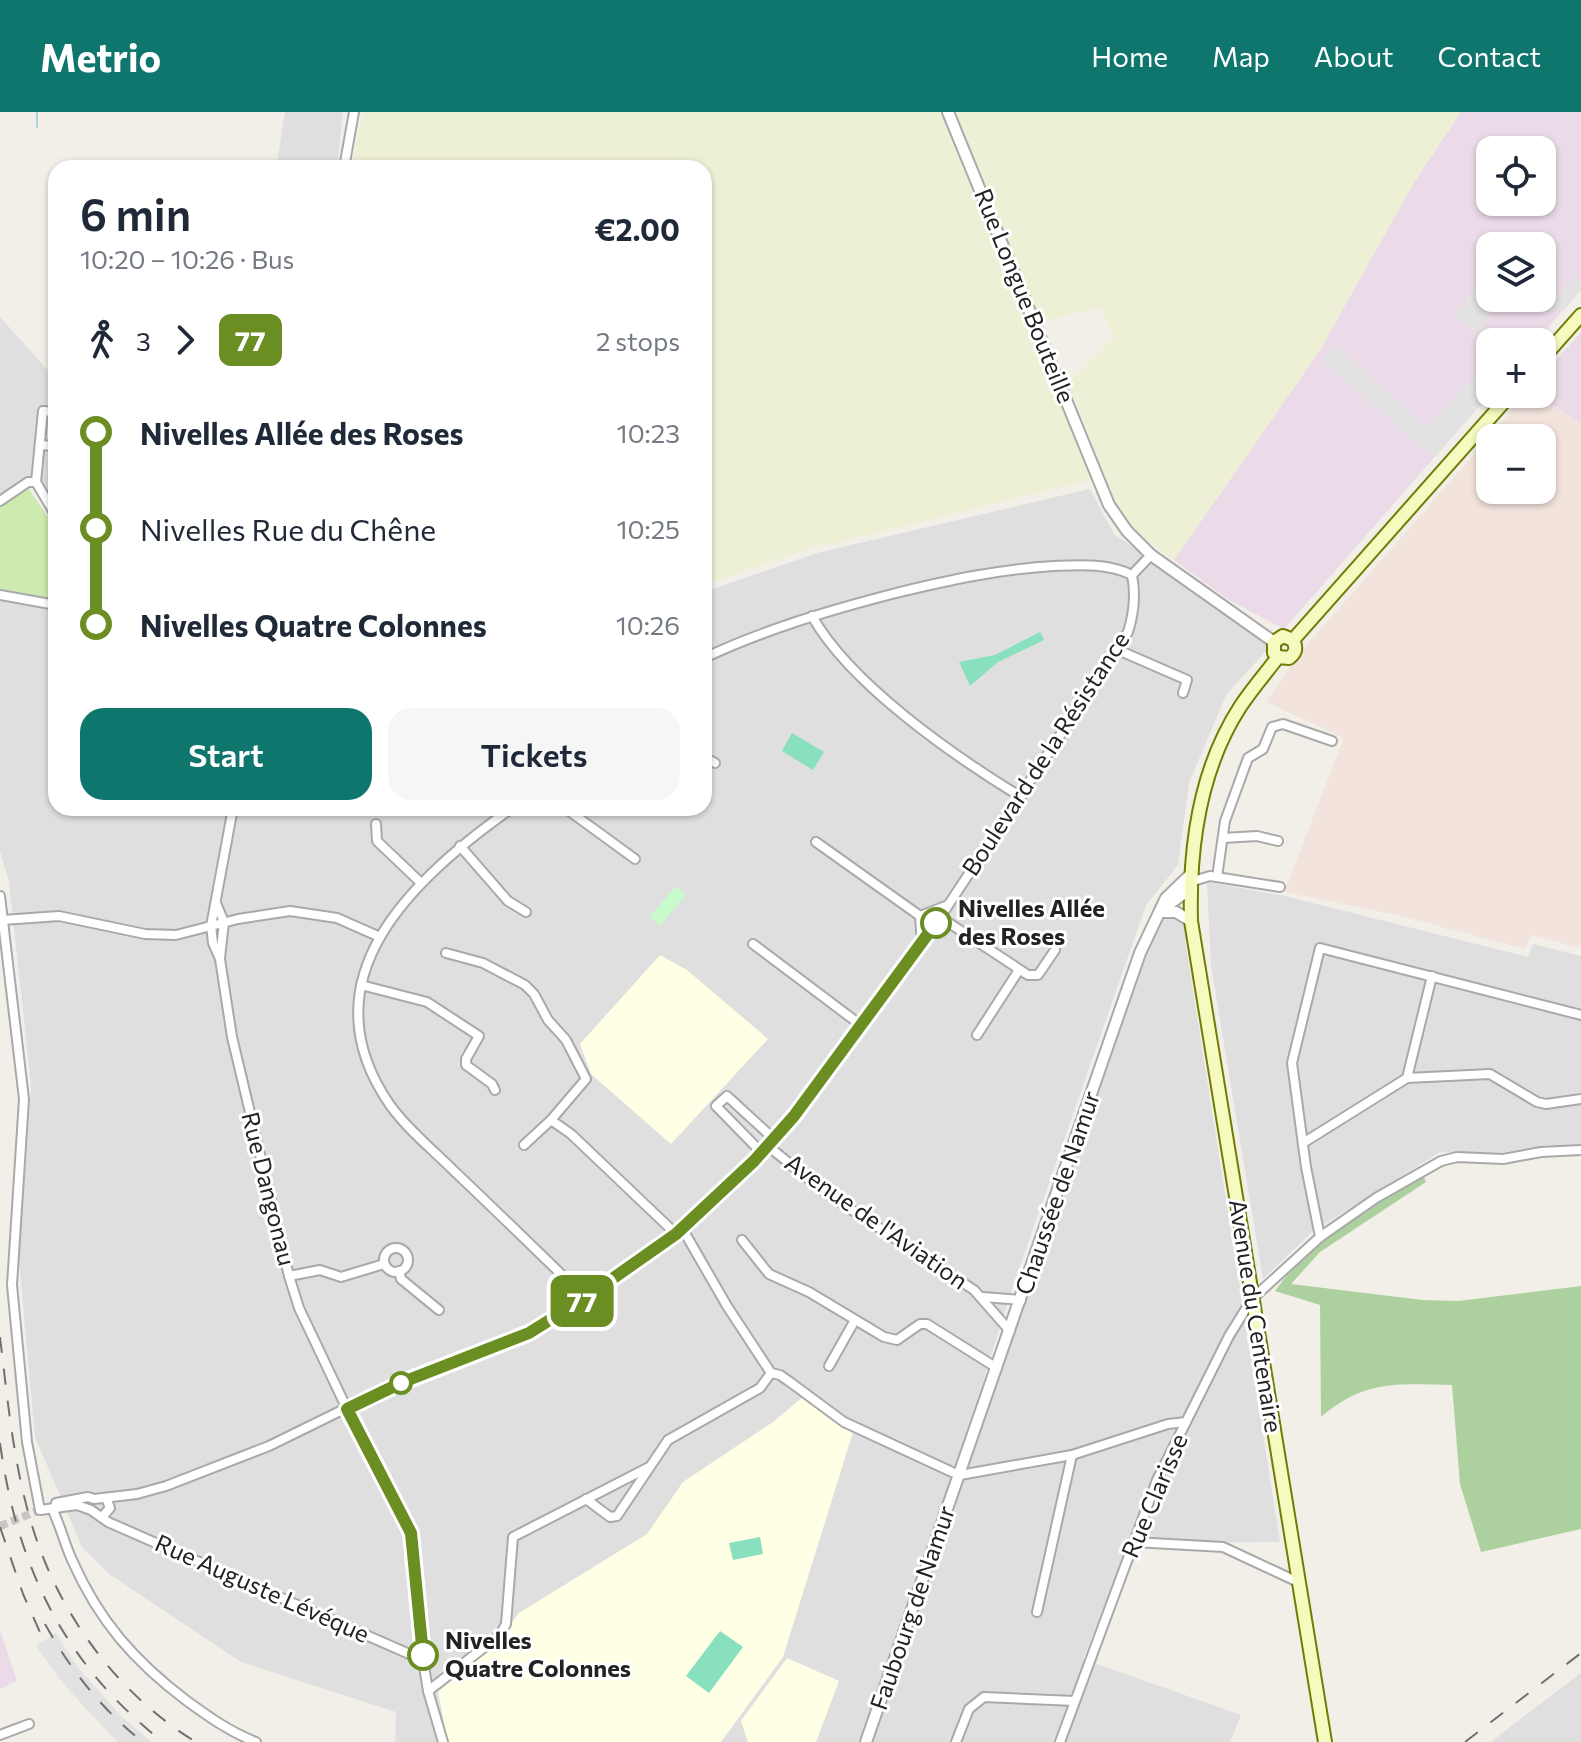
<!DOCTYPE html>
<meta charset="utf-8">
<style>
body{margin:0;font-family:Commissioner,sans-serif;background:#f6f6f7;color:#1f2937;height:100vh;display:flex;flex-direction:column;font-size:30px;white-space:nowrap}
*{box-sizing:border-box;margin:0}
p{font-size:26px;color:#747a83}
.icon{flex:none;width:44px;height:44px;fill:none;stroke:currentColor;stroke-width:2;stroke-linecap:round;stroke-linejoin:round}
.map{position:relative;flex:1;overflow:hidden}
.side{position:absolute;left:48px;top:48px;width:664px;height:656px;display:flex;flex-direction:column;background:#fff;border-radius:24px;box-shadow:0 2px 6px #0004}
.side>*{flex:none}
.badge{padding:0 16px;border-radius:12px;font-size:28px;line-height:52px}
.fabs{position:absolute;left:1476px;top:24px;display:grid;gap:16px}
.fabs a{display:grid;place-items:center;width:80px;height:80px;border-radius:16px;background:#fff;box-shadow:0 2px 6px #0004;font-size:40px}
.map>.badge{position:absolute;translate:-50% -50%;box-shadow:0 0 0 4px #fff}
.legs{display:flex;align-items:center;gap:12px;height:88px;padding:0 32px;font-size:26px}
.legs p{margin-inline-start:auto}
.head{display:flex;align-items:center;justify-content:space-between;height:136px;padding:0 32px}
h1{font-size:44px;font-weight:600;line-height:60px}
.button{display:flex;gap:16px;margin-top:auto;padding:16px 32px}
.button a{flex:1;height:92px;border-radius:24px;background:#0f766e;color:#fff;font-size:32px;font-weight:600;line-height:92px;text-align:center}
.button a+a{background:#f6f6f7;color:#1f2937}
ul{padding:0 32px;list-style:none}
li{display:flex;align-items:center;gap:28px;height:96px;font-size:30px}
li i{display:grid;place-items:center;width:12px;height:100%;margin:0 10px;background:currentColor}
li i::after{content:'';width:20px;height:20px;margin:-10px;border:6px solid;border-radius:50%;background:#fff}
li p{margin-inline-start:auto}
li:first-child i{background:linear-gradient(#0000 50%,currentColor 0)}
li:last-child i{background:linear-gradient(currentColor 50%,#0000 0)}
header{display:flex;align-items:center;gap:48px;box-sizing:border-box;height:112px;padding:0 40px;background:#0f766e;color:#fff}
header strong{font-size:38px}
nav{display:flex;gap:44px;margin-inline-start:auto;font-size:28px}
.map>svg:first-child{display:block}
.residential{fill:#e0dfdf}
.industrial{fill:#ebdbe8;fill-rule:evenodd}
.education{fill:#ffffe5}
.military{fill:#f3e3dd;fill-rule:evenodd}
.farmland{fill:#eef0d5}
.grass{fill:#cdebb0}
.forest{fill:#add19e}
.park{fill:#c8facc}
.pitch{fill:#88e0be}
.parking{fill:#e2e2e2}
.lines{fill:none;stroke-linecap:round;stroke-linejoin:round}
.stream{stroke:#aad3df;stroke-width:2}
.minor-tunnel{stroke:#c8c6c1;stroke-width:8;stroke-dasharray:8 4;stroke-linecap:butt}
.minor-casing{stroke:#a9a9a9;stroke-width:12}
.tertiary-casing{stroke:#a9a9a9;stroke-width:14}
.secondary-casing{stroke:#707d05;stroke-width:16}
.minor{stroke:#fff;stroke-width:8}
.tertiary{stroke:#fff;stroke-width:10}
.secondary{stroke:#f7fabf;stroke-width:12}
.rail{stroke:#707070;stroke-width:2;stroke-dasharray:16 16;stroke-linecap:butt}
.line-1-casing{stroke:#fff;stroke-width:18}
.line-1{stroke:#6b8e23;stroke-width:12}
.stop-1-dot{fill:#fff;stroke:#6b8e23;stroke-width:4}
.labels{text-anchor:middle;stroke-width:6;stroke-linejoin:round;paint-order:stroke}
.street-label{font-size:24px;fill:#222;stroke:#fff}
.stop-label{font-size:24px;font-weight:bold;fill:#222;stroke:#fff;text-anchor:start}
</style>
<header>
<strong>Metrio</strong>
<nav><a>Home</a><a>Map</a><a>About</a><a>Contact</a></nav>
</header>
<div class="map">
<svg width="1581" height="1630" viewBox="0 0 1581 1630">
<rect width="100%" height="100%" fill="#f2efe9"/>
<!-- residential -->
<g class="residential">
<path d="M 285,0 L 343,0 L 337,56 L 276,56 Z"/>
<path d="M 0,205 L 53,264 L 56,261 L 56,407 L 32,368 L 0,388 Z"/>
<path d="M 1090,377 L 1114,422 L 1272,532 L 1226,583 L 1189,671 L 1178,753 L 1146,793 L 1009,1186 L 959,1347 L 859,1630 L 395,1630 L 396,1600 L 241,1550 L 108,1461 L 82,1435 L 35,1325 L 19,1148 L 31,973 L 9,770 L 0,739 L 0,484 L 56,494 L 56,696 L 704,696 L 704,480 L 817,441 Z"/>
<path d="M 1207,770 L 1285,784 L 1528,845 L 1533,832 L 1581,844 L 1581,1034 L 1492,1041 L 1440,1040 L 1312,1120 L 1263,1167 L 1211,853 Z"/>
<path d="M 1174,802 L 1185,812 L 1187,825 L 1185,828 L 1280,1430 L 1130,1431 L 1083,1547 L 1241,1603 L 1230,1630 L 869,1630 L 1154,819 L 1166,804 Z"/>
<path d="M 1581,1561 L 1581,1630 L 1491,1630 L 1506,1618 Z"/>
</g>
<!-- industrial -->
<g class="industrial">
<path d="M 1461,0 L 1581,0 L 1581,178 L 1535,230 L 1490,230 L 1490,282 L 1284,517 L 1229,488 L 1174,448 L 1320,238 L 1413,72 ZM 1490,38 L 1542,38 L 1542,90 L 1490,90 ZM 1490,134 L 1542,134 L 1542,186 L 1490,186 Z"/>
<path d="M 1581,220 L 1581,312 L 1534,282 L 1542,282 L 1542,265 Z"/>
<path d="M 0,1518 L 17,1569 L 0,1577 Z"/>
</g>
<!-- education -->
<g class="education">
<path d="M 660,843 L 687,858 L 768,927 L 671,1032 L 591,962 L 580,932 Z"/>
<path d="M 804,1284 L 853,1320 L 783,1545 L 721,1630 L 448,1630 L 438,1580 L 495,1533 L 519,1501 L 647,1422 L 683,1370 L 773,1310 Z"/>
<path d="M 787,1546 L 839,1569 L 816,1630 L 748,1630 L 741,1609 Z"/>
</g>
<!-- military -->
<path class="military" d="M 1527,282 L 1534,282 L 1581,312 L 1581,836 L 1532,823 L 1525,837 L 1397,803 L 1284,780 L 1344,626 L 1266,590 L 1297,544 ZM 1490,326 L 1542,326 L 1542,378 L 1490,378 Z"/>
<!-- farmland -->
<g class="farmland">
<path d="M 363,0 L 940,0 L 1092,368 L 805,438 L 704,473 L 704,56 L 351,56 Z"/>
<path d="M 955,0 L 1461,0 L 1413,72 L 1320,238 L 1174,448 L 1157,436 L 1130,411 L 1114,388 L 1068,271 L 1113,225 L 1101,195 L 1041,209 Z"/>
</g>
<!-- grass -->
<path class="grass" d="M 27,374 L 56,417 L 56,490 L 0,479 L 0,392 Z"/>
<!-- forest -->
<path class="forest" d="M 1423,1063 L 1426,1070 L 1320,1140 L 1291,1172 L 1423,1188 L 1458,1189 L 1581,1174 L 1581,1417 L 1481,1440 L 1460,1372 L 1452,1273 C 1398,1272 1365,1267 1321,1305 L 1320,1193 L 1275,1179 C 1310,1128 1373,1096 1423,1063 Z"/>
<!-- park -->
<path class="park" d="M 676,774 L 686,783 L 660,814 L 649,805 Z"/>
<!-- pitch -->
<g class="pitch">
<path d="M 1040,520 L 1044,528 L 998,550 L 970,574 L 959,550 L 995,543 Z"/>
<path d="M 792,621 L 824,640 L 813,658 L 782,639 Z"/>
<path d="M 760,1425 L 763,1442 L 733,1448 L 729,1431 Z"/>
<path d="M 720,1519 L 743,1535 L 709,1581 L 686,1564 Z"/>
</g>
<!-- parking -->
<g class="parking">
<path d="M 1485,159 L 1490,163 L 1489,188 L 1496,193 L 1483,214 L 1507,230 L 1492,230 L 1453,204 L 1453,196 L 1461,196 Z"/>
<path d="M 1573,165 L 1581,169 L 1581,178 L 1563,199 L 1558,195 L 1555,200 L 1548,195 L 1550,190 L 1542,185 L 1542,179 L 1549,183 L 1551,181 L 1558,184 Z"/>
<path d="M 1334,233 L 1428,316 L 1490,246 L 1490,282 L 1434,346 L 1321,248 Z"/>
<path d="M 56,1521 L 76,1553 L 122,1605 L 152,1630 L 118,1630 L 86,1597 L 58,1565 L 36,1534 Z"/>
</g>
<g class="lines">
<!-- stream -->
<path class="stream" d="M 37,15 L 37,0"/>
<!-- minor-tunnel -->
<path class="minor-tunnel" d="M 0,1414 L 40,1398"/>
<defs>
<g id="minor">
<path d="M 344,56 L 354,0"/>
<path d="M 56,300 L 43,299 L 36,370 L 56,404"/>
<path d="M 40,333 L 56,334"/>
<path d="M 0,389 L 28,370 L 36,370"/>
<path d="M 1132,463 L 1151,443"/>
<path d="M 0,483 L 56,493"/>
<path d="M 812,504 C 850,572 954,644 1021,685"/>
<path d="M 1118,538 L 1187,568 L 1183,581"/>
<path d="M 704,546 C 766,517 830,498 896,481 C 949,468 1000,457 1054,454 C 1080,453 1108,451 1132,463"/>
<path d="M 704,645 L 715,651"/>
<path d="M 233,696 L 211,814 L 213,831 L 220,847 L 232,925 L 289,1164 L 299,1196 L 347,1297 L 411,1421 L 423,1548 L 428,1579 L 443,1630"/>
<path d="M 512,696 C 414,766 302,866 390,993 C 407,1017 432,1037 453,1058 C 490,1093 526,1128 563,1164 L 588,1184"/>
<path d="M 565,696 L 635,747"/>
<path d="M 376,712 L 377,729 L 420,770"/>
<path d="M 1223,726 L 1257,724 L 1278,729"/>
<path d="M 816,730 L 920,804"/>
<path d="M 460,734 L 508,789 L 526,800"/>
<path d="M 1217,765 L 1225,709 L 1248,646 L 1263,637 L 1272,615 L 1283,612 L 1332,629"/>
<path d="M 1190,770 L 1210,764 L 1280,775"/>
<path d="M 0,784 L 24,987 L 12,1173 L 27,1330 L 40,1398"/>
<path d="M 216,791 L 224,810 L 220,846"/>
<path d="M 940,805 L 1028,863 L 1038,863 L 1055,838"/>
<path d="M 3,808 L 59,804 L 145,822 L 176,823 L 238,807 L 290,799 L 337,806 L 380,825"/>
<path d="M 753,832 L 862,914"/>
<path d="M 922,832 L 920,804 L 948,793"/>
<path d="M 446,841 L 483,851 L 525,873 L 534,882 L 548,908 L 566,928 L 586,967 L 551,1008"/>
<path d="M 361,873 L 427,890 L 479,924 L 466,947 L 466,953 L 492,972 L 495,978"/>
<path d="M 977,923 L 1019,858"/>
<path d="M 1407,966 L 1432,864"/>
<path d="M 1303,1031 L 1407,966 L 1490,962 L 1537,990 L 1546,992 L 1581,987"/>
<path d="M 524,1033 L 551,1008 L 571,1022 L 676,1122"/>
<path d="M 768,1034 L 826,1081 L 974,1178 L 1010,1219"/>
<path d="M 762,1041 L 716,994 L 727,984 L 774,1027"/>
<path d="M 682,1116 L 727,1194 L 771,1261 L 780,1263 L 790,1270 L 844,1310 L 952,1360 L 960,1363 L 1072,1343 L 1168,1312 L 1186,1310"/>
<path d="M 1320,1125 L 1306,1055 L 1292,951 L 1320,836 L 1581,903"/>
<path d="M 742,1128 L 769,1162 L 809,1180 L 884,1225 L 897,1228 L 920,1212 L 927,1212 L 997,1256"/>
<circle cx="396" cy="1148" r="12"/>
<path d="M 399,1159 L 401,1167 L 439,1198"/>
<path d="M 289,1164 L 320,1158 L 341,1165 L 384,1152"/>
<path d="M 983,1185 L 1021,1188"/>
<path d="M 829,1254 L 855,1208"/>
<path d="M 586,1387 L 610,1405 L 617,1404 L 668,1328 L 760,1276 L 771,1261"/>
<path d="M 55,1395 L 56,1391 L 88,1385 L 94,1387 L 137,1382 L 166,1374 L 269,1334 L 377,1281 L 519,1226 L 588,1184 L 676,1122 L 762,1041 L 822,968 L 922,833 L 1128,520 C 1134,501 1136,483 1132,463"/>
<path d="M 55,1395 L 54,1401 C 61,1416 65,1433 72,1448 C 99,1509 134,1549 187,1589 C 209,1605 230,1620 256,1630"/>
<path d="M 40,1398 L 77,1393 L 91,1398 L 108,1410 L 423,1548"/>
<path d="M 102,1405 L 110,1396 L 106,1386"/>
<path d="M 1134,1430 L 1223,1435 L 1298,1470"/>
<path d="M 1037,1500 L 1072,1343"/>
<path d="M 428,1579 L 500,1523 L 506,1512 L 513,1425 L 649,1355"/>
<path d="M 0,1623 L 29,1612"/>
<path d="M 956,1630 L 969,1597 L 984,1585 L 1075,1589"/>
<path d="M 1060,1630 L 1157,1368 L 1229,1224 L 1252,1187 L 1320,1125 L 1376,1086 L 1441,1049 L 1457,1045 L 1503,1047 L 1541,1040 L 1581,1038"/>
</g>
<g id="tertiary">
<path d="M 948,0 L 1109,393 L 1127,419 L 1151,443 L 1274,530"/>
<path d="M 1160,799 L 1190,777"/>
<path d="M 1160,800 L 1176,800 L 1191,809"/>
<path d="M 866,1630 L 1140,841 L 1166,786 L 1191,762"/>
</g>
<g id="secondary">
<path d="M 1542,247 L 1581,203"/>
<path d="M 1293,528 L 1511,282"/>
<path d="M 1278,545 C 1265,562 1251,578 1240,595 C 1200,657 1189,736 1191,809 L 1325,1630"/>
<path d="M 1278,545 L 1274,541 L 1274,530 L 1283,524 L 1293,528"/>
<path d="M 1278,545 L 1289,546 C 1296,541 1297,536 1293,528"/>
</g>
</defs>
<!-- minor casing -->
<use href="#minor" class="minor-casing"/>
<!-- tertiary casing -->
<use href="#tertiary" class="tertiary-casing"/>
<!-- secondary casing -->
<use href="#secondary" class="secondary-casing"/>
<!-- minor -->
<use href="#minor" class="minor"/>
<!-- tertiary -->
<use href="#tertiary" class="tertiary"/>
<!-- secondary -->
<use href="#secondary" class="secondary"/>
<!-- rail -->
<g class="rail">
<path d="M 0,1225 C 8,1291 14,1359 35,1423 C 62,1506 120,1584 196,1630"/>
<path d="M 0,1331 C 17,1455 64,1552 163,1630"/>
<path d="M 0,1415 L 23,1482 L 43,1527"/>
<path d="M 45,1512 C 70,1557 102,1598 143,1630"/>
<path d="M 1465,1630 L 1581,1541"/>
</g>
</g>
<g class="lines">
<defs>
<path id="line-1" d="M 423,1543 L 411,1421 L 347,1297 L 403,1270 L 529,1221 L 588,1184 L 676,1122 L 754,1049 L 794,1004 L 936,811"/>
</defs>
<!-- line-1 casing -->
<use href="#line-1" class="line-1-casing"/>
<!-- line-1 -->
<use href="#line-1" class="line-1"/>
</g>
<!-- markers -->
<g class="stop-1-dot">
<circle cx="936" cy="811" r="14"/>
<circle cx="401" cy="1271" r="10"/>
<circle cx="423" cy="1543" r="14"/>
</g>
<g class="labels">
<!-- street labels -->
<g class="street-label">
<text transform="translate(1024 184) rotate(68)" y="8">Rue Longue Bouteille</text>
<text transform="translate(1046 642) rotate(-57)" y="8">Boulevard de la Résistance</text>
<text transform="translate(268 1077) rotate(76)" y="8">Rue Dangonau</text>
<text transform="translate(1058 1081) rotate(-71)" y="8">Chaussée de Namur</text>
<text transform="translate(876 1110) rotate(35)" y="8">Avenue de l'Aviation</text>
<text transform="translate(1255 1204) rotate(81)" y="8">Avenue du Centenaire</text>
<text transform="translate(1155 1384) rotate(-67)" y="8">Rue Clarisse</text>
<text transform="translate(262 1477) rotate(24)" y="8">Rue Auguste Lévéque</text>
<text transform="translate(913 1496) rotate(-71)" y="8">Faubourg de Namur</text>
</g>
<!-- stop labels -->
<g class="stop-label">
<text x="958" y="805">Nivelles Allée<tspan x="958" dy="28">des Roses</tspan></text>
<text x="445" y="1537">Nivelles<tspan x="445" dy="28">Quatre Colonnes</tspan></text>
</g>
</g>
</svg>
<div class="fabs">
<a><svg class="icon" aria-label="locate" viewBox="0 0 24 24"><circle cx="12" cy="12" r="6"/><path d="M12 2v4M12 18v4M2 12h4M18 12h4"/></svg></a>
<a><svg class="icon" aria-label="layers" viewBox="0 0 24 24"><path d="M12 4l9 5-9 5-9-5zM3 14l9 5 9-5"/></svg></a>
<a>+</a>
<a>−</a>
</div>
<b class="badge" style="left:582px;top:1189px;background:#6b8e23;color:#fff">77</b>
<section class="side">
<div class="head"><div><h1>6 min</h1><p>10:20 – 10:26 · Bus</p></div><b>€2.00</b></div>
<div class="legs"><svg class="icon" aria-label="walk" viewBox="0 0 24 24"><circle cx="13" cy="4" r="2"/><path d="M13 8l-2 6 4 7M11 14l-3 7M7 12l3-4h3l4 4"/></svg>3<svg class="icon" aria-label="forward" viewBox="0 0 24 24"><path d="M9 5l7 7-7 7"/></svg><b class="badge" style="background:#6b8e23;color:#fff">77</b><p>2 stops</p></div>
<ul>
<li><i style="color:#6b8e23"></i><b>Nivelles Allée des Roses</b><p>10:23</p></li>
<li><i style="color:#6b8e23"></i><span>Nivelles Rue du Chêne</span><p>10:25</p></li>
<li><i style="color:#6b8e23"></i><b>Nivelles Quatre Colonnes</b><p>10:26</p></li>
</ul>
<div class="button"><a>Start</a><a>Tickets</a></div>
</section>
</div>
